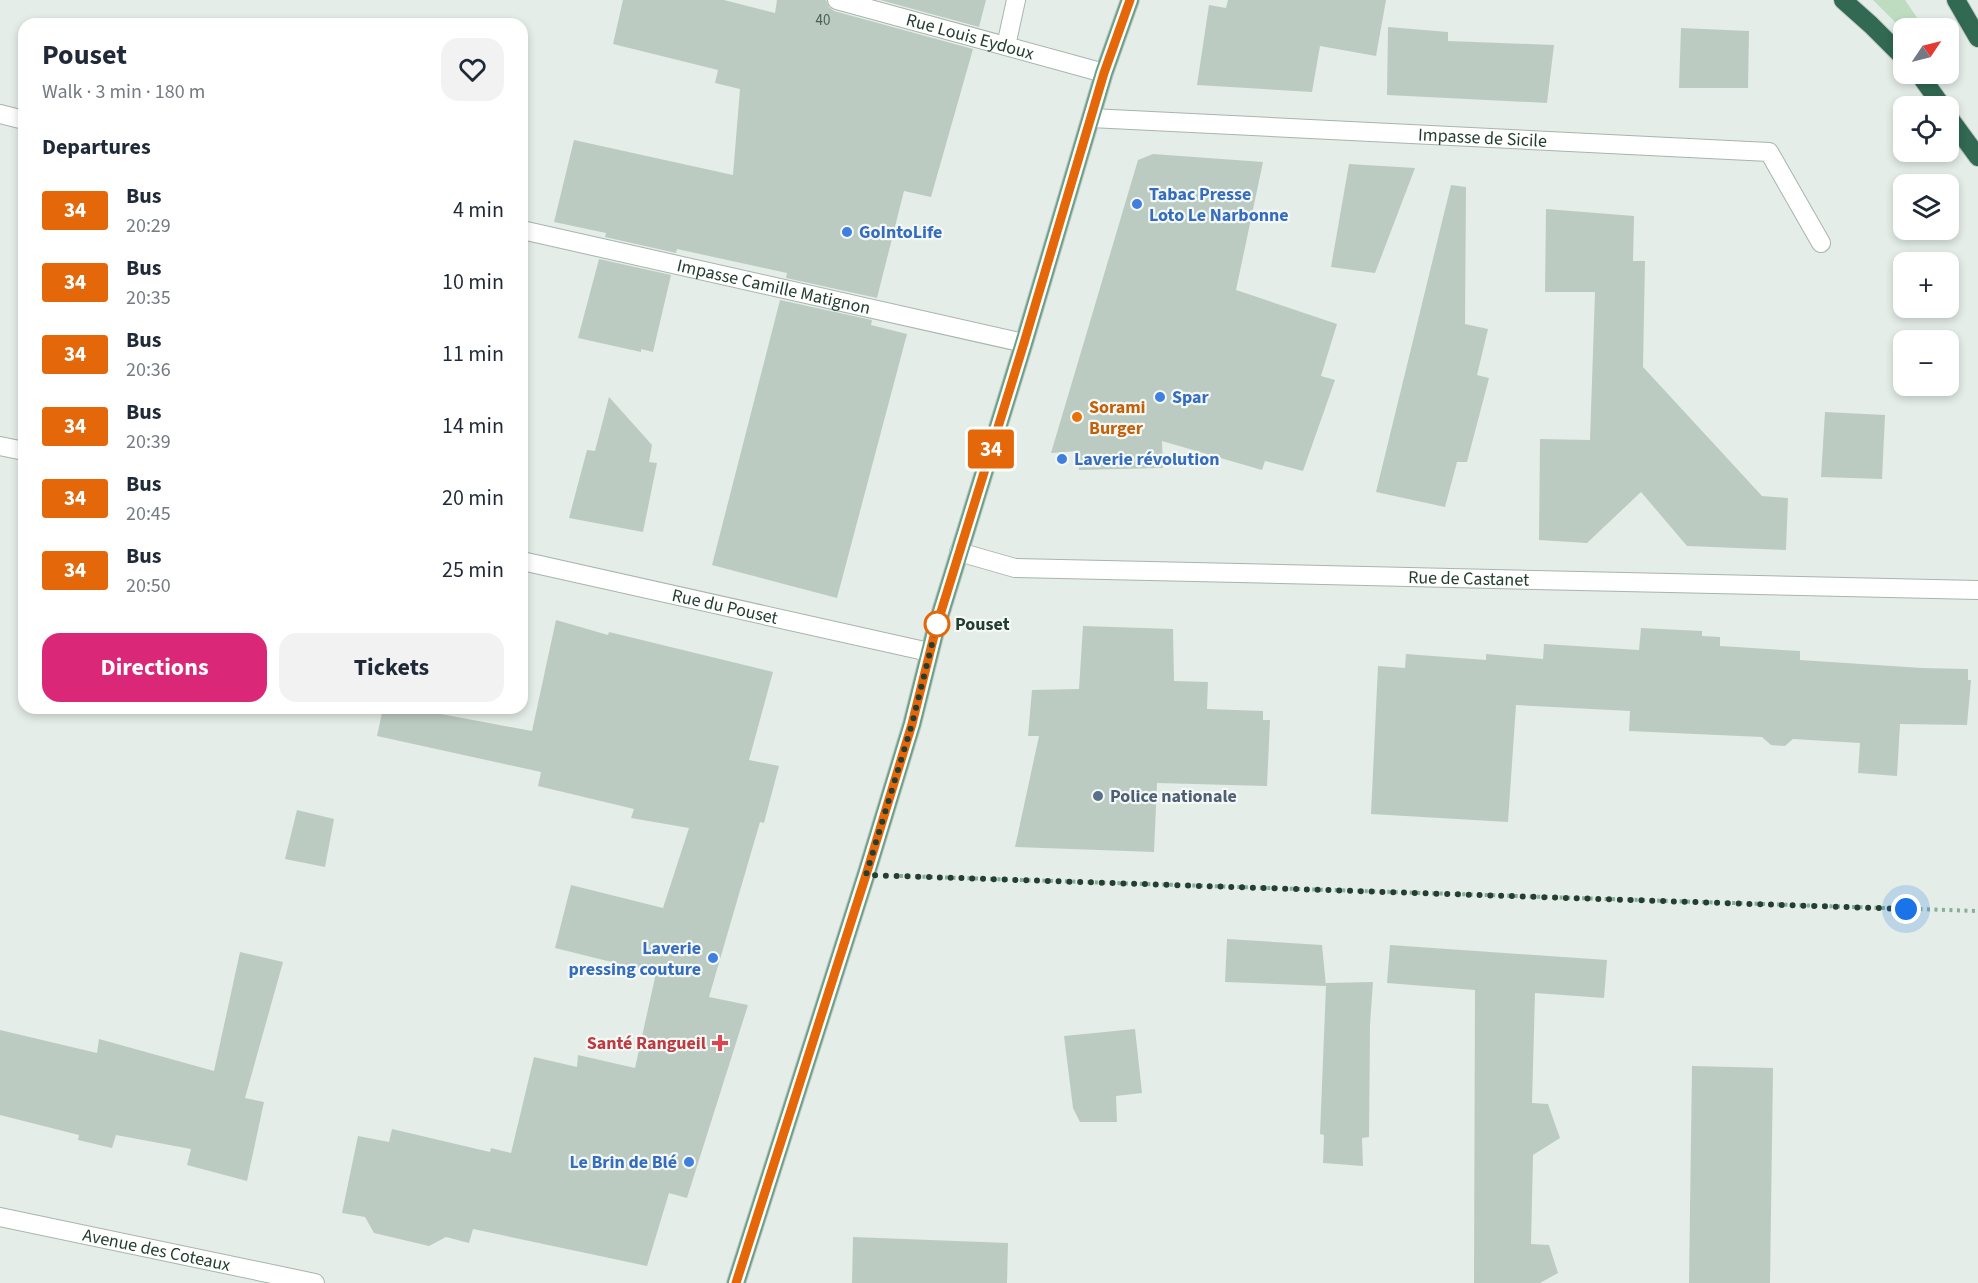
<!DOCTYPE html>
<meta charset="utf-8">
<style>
body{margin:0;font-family:"Source Sans 3",sans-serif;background:#f2f2f3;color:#1f2937;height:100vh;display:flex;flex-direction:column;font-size:22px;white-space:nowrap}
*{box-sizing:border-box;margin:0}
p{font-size:20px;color:#747a83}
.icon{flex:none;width:33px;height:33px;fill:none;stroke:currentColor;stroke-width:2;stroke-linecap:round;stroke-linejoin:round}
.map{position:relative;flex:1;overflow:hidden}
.sheet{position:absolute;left:18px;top:18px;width:510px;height:696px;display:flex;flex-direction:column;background:#fff;border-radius:18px;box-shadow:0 3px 9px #0003}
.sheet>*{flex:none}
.badge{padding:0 12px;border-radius:4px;font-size:21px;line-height:39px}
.needle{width:39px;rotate:55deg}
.buttons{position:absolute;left:1893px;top:18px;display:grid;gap:12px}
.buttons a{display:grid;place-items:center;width:66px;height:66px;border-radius:12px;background:#fff;box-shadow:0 3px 9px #0003;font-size:30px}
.you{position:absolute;width:30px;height:30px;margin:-15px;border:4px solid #fff;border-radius:50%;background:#1a73e8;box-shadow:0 0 0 9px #1a73e833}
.map>.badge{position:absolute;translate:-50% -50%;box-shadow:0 0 0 3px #fff}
h2{padding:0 24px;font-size:22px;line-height:54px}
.round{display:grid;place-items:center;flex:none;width:63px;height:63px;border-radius:18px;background:#f2f2f3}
.overview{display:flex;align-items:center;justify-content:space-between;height:102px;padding:0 24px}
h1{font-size:28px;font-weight:700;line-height:45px}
.primary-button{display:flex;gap:12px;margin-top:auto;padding:12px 24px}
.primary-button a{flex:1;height:69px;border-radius:18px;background:#db2777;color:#fff;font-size:24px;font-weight:700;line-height:69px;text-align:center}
.primary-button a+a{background:#f2f2f3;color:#1f2937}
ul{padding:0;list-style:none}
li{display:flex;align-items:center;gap:18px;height:72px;padding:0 24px}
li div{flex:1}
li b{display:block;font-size:22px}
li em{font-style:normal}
li .badge{min-width:66px;font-weight:700;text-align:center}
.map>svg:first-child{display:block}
.green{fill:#beddc0}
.building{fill:#bccbc2}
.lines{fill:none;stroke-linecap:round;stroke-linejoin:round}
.lane-casing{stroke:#a7b5ad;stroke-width:20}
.street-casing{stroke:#a7b5ad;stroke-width:20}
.primary-casing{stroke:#c2c9c6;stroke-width:20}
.highway-casing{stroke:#c2c9c6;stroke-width:20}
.path{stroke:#86af9a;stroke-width:4;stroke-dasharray:3 4.5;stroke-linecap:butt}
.lane{stroke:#fff;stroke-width:18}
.street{stroke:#fff;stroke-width:18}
.primary{stroke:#6aa188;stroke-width:18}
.highway{stroke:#316953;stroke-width:18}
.line-casing{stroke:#fff;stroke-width:14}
.line{stroke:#e46809;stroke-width:9}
.walk{stroke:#243e32;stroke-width:6;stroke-dasharray:0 10.8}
.shop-dot{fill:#3f7fe0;stroke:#f4f9f6;stroke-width:2}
.food-dot{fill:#e8710a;stroke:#f4f9f6;stroke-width:2}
.stop-dot{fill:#fff;stroke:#e46809;stroke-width:3}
.service-dot{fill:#5c6f8a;stroke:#f4f9f6;stroke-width:2}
.health-dot{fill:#e0444e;stroke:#f4f9f6;stroke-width:2}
.labels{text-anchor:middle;stroke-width:4.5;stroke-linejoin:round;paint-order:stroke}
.number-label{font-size:15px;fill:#4a6156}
.street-label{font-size:18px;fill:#243e32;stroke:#f4f9f6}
.shop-label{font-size:18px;font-weight:bold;fill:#366cbe;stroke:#f4f9f6;text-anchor:start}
.food-label{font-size:18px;font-weight:bold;fill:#c56008;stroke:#f4f9f6;text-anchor:start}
.stop-label{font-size:18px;font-weight:bold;fill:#243e32;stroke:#f4f9f6;text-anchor:start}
.service-label{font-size:18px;font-weight:bold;fill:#4e5e75;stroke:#f4f9f6;text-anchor:start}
.health-label{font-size:18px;font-weight:bold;fill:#be3a42;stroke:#f4f9f6;text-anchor:end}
</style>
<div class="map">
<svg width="1978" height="1283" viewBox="0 0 1978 1283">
<rect width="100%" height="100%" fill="#e4ede7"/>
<!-- green -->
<path class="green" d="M 1873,0 L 1905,0 L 1924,28 L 1904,28 L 1903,30 Z"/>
<!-- building -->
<g class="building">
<path d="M 623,0 L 724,0 L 775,13 L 777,0 L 826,0 L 829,7 L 834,11 L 973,49 L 931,197 L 904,191 L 877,298 L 786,278 L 787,273 L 677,249 L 676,253 L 605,237 L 606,233 L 554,222 L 574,140 L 733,175 L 740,89 L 715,83 L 718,70 L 613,44 Z"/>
<path d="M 880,0 L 986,0 L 979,27 Z"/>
<path d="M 1228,0 L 1386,0 L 1376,56 L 1320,46 L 1312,92 L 1197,85 L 1209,5 L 1226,8 Z"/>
<path d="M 1388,27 L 1448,32 L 1448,41 L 1554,45 L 1547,103 L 1387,95 Z"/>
<path d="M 1681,28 L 1749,31 L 1748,88 L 1679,88 Z"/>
<path d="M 1153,154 L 1263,162 L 1236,290 L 1337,324 L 1321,376 L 1335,380 L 1303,471 L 1265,461 L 1262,470 L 1162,441 L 1163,468 L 1079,470 L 1078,451 L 1051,453 L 1138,160 Z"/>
<path d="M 1349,164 L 1415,168 L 1375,273 L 1331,267 Z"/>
<path d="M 1451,185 L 1466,187 L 1465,324 L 1488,329 L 1477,375 L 1489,378 L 1467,462 L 1457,462 L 1445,507 L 1376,492 Z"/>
<path d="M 1546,209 L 1634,216 L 1633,261 L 1645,261 L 1643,367 L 1762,496 L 1788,498 L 1786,550 L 1687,546 L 1641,492 L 1587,543 L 1539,540 L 1540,439 L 1590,440 L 1595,292 L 1545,292 Z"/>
<path d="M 599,259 L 671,275 L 653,352 L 641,349 L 641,352 L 578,338 Z"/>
<path d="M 780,300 L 872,320 L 871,325 L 907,334 L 837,598 L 712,565 Z"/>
<path d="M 609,397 L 652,445 L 649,462 L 657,463 L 643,532 L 569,518 L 587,450 L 595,451 Z"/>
<path d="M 1825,412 L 1885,415 L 1882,479 L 1821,477 Z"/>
<path d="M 556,620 L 608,635 L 609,632 L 773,672 L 749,760 L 779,766 L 764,823 L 760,822 L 709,997 L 748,1005 L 687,1198 L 669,1193 L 647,1266 L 473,1229 L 469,1243 L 446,1237 L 429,1246 L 374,1233 L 365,1217 L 342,1213 L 358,1136 L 389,1142 L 392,1129 L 490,1152 L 491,1148 L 511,1153 L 534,1057 L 577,1067 L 578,1055 L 635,1068 L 656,973 L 555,948 L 571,885 L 663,908 L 689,828 L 631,818 L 634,809 L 538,786 L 541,772 L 377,736 L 383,708 L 409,708 L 532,731 Z"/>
<path d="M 1083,626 L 1173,629 L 1174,681 L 1208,682 L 1207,709 L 1263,711 L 1263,720 L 1270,720 L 1267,786 L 1157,783 L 1154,852 L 1015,847 L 1039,736 L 1028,736 L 1032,690 L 1079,689 Z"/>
<path d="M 1641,628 L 1702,631 L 1702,636 L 1720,637 L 1720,646 L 1800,651 L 1800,660 L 1922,668 L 1968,669 L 1968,680 L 1971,680 L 1967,725 L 1900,724 L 1897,776 L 1858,773 L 1860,743 L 1793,739 L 1785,746 L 1771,745 L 1762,737 L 1629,731 L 1630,711 L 1516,705 L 1508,822 L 1371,814 L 1378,666 L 1405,668 L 1406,654 L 1486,660 L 1486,654 L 1543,659 L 1544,644 L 1639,650 Z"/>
<path d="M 297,810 L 334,819 L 325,867 L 285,859 Z"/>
<path d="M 1227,939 L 1322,945 L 1326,986 L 1326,983 L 1373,982 L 1370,1025 L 1369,1137 L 1362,1138 L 1363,1166 L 1323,1163 L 1324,1135 L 1320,1134 L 1326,986 L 1225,982 Z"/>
<path d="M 1390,945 L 1607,960 L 1604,998 L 1535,993 L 1532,1103 L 1548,1104 L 1560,1138 L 1533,1155 L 1531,1244 L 1549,1245 L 1558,1273 L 1540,1283 L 1474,1283 L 1475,990 L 1387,983 Z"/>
<path d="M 240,952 L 283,962 L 245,1098 L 264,1102 L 247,1181 L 187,1165 L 191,1149 L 116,1135 L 112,1148 L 78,1140 L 79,1135 L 0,1115 L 0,1030 L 97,1053 L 99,1039 L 214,1071 Z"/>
<path d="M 1135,1029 L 1142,1093 L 1116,1096 L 1117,1122 L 1080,1122 L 1073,1108 L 1064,1036 Z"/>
<path d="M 1692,1066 L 1773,1068 L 1770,1283 L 1689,1283 Z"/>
<path d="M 853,1237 L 1008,1243 L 1007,1283 L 852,1283 Z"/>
</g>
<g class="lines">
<defs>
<path id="lane" d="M 1006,46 L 1016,0"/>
<g id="street">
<path id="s1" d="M 837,0 L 1104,73"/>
<path d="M 0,114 L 24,120"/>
<path id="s2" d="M 1091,118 L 1769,152 L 1821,243"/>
<path id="s3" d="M 522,230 L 1024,343"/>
<path d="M 0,446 L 24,451"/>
<path id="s4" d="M 959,552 L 1015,568 L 1978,590"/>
<path id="s5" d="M 522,561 L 929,652"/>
<path id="s6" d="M 0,1217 L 315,1283"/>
</g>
<path id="primary" d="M 736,1283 L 866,875 L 912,724 L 936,628 L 1024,343 L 1104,73 L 1130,0"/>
<g id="highway">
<path d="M 1843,0 L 1871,25 L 1904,58"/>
<path d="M 1956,0 L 1978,38"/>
<path d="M 1919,74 L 1942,106"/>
<path d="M 1948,116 L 1978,157"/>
</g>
</defs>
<!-- lane casing -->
<use href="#lane" class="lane-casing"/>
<!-- street casing -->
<use href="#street" class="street-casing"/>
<!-- primary casing -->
<use href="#primary" class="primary-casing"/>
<!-- highway casing -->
<use href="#highway" class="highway-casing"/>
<!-- path -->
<path class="path" d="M 900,876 L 1978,911"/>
<!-- lane -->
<use href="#lane" class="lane"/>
<!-- street -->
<use href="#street" class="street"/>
<!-- primary -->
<use href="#primary" class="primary"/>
<!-- highway -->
<use href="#highway" class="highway"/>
</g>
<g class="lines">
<defs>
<path id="line" d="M 736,1283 L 866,875 L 912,724 L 936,628 L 1024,343 L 1104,73 L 1130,0"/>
</defs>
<!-- line casing -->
<use href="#line" class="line-casing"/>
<!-- line -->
<use href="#line" class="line"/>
<!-- walk -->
<path class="walk" d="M 937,624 L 912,724 L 866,875 L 1906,909"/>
</g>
<!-- markers -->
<g class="shop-dot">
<circle cx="1137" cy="204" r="6"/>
<circle cx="847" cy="232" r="6"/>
<circle cx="1160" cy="397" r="6"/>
<circle cx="1062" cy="459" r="6"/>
<circle cx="713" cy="958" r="6"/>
<circle cx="689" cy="1162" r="6"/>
</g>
<circle class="food-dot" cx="1077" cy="417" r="6"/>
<circle class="stop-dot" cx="937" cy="624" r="12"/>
<circle class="service-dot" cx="1098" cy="796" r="6"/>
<path class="health-dot" d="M717 1034h6v6h6v6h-6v6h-6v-6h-6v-6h6z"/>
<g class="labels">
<!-- number labels -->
<g class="number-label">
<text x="823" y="25">40</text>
</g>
<!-- street labels -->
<g class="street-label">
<text dy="6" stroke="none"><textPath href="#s1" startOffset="138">Rue Louis Eydoux</textPath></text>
<text dy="6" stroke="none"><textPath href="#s2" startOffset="392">Impasse de Sicile</textPath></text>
<text dy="6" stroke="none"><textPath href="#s3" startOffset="258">Impasse Camille Matignon</textPath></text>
<text dy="6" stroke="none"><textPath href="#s4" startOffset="512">Rue de Castanet</textPath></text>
<text dy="6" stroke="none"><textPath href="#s5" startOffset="208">Rue du Pouset</textPath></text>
<text dy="6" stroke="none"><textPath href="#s6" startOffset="160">Avenue des Coteaux</textPath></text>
</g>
<!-- shop labels -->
<g class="shop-label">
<text x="1149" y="200">Tabac Presse<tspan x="1149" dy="21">Loto Le Narbonne</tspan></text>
<text x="859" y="238">GoIntoLife</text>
<text x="1172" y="403">Spar</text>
<text x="1074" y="465">Laverie révolution</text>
<text x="701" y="954" text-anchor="end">Laverie<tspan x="701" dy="21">pressing couture</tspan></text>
<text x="677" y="1168" text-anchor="end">Le Brin de Blé</text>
</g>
<!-- food labels -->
<g class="food-label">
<text x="1089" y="413">Sorami<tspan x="1089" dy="21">Burger</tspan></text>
</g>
<!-- stop labels -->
<g class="stop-label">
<text x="955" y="630">Pouset</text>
</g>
<!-- service labels -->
<g class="service-label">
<text x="1110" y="802">Police nationale</text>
</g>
<!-- health labels -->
<g class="health-label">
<text x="706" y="1049">Santé Rangueil</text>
</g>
</g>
</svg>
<div class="buttons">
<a><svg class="needle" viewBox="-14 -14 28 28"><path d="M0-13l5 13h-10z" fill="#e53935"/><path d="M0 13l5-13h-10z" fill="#747a83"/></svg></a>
<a><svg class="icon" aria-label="locate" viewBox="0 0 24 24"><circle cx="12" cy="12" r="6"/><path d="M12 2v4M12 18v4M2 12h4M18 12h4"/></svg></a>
<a><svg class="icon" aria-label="layers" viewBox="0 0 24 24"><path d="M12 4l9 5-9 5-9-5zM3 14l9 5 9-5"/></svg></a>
<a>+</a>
<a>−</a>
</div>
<div class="you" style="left:1906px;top:909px"></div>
<b class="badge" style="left:991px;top:449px;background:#e46809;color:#fff">34</b>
<section class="sheet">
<div class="overview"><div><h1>Pouset</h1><p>Walk · 3 min · 180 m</p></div><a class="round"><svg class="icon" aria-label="heart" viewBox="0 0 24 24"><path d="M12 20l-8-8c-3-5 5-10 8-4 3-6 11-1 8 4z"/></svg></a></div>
<h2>Departures</h2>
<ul>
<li><span class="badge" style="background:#e46809;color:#fff">34</span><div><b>Bus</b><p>20:29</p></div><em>4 min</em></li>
<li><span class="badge" style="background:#e46809;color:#fff">34</span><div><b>Bus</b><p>20:35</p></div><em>10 min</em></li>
<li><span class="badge" style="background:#e46809;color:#fff">34</span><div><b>Bus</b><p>20:36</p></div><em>11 min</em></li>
<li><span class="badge" style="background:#e46809;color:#fff">34</span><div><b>Bus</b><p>20:39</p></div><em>14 min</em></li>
<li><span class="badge" style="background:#e46809;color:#fff">34</span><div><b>Bus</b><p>20:45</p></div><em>20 min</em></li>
<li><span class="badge" style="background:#e46809;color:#fff">34</span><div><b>Bus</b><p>20:50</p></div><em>25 min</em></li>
</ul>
<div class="primary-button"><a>Directions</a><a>Tickets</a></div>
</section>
</div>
